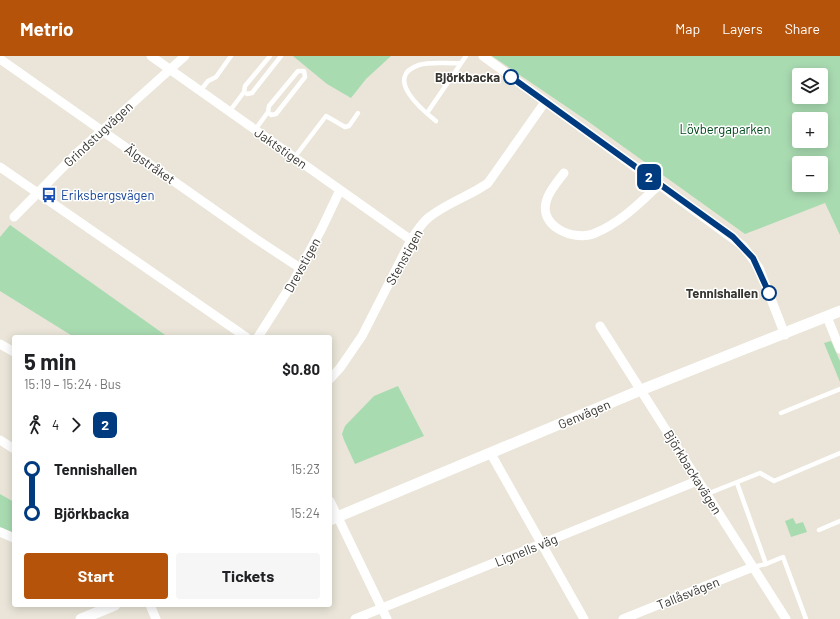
<!DOCTYPE html>
<meta charset="utf-8">
<style>
body{margin:0;font-family:Barlow,sans-serif;background:#f6f6f6;color:#202124;height:100vh;display:flex;flex-direction:column;font-size:15px;white-space:nowrap}
*{box-sizing:border-box;margin:0}
p{font-size:13px;color:#757577}
.icon{flex:none;width:22px;height:22px;fill:none;stroke:currentColor;stroke-width:2;stroke-linecap:round;stroke-linejoin:round}
.map{position:relative;flex:1;overflow:hidden}
.panel{position:absolute;left:12px;top:279px;width:320px;height:272px;display:flex;flex-direction:column;background:#fff;border-radius:4px;box-shadow:0 2px 10px #0003}
.panel>*{flex:none}
.badge{padding:0 8px;border-radius:6px;font-size:14px;line-height:26px}
.buttons{position:absolute;left:792px;top:12px;display:grid;gap:8px}
.buttons a{display:grid;place-items:center;width:36px;height:36px;border-radius:4px;background:#fff;box-shadow:0 2px 10px #0003;font-size:20px}
.map>.badge{position:absolute;translate:-50% -50%;box-shadow:0 0 0 2px #fff}
.legs{display:flex;align-items:center;gap:6px;height:44px;padding:0 12px;font-size:13px}
.legs p{margin-inline-start:auto}
.headline{display:flex;align-items:center;justify-content:space-between;height:68px;padding:0 12px}
h1{font-size:22px;font-weight:700;line-height:30px}
.primary-button{display:flex;gap:8px;margin-top:auto;padding:8px 12px}
.primary-button a{flex:1;height:46px;border-radius:4px;background:#b45309;color:#fff;font-size:16px;font-weight:700;line-height:46px;text-align:center}
.primary-button a+a{background:#f6f6f6;color:#202124}
ul{padding:0 12px;list-style:none}
li{display:flex;align-items:center;gap:14px;height:44px;font-size:15px}
li i{display:grid;place-items:center;width:6px;height:100%;margin:0 5px;background:currentColor}
li i::after{content:'';width:10px;height:10px;margin:-5px;border:3px solid;border-radius:50%;background:#fff}
li p{margin-inline-start:auto}
li:first-child i{background:linear-gradient(#0000 50%,currentColor 0)}
li:last-child i{background:linear-gradient(currentColor 50%,#0000 0)}
header{display:flex;align-items:center;gap:24px;box-sizing:border-box;height:56px;padding:0 20px;background:#b45309;color:#fff}
header strong{font-size:19px}
nav{display:flex;gap:22px;margin-inline-start:auto;font-size:14px}
.map>svg:first-child{display:block}
.green{fill:#a9dbb1;fill-rule:evenodd}
.lines{fill:none;stroke-linecap:round;stroke-linejoin:round}
.service{stroke:#fff;stroke-width:4.5}
.minor{stroke:#fff;stroke-width:9}
.tertiary{stroke:#fff;stroke-width:11}
.line-1-casing{stroke:#fff;stroke-width:9}
.line-1{stroke:#003b80;stroke-width:6}
.stop-1-dot{fill:#fff;stroke:#003b80;stroke-width:2}
.labels{text-anchor:middle;stroke-width:3;stroke-linejoin:round;paint-order:stroke}
.stop-label{font-size:13px;font-weight:bold;fill:#383631;stroke:#fff;text-anchor:end}
.park-label{font-size:13px;fill:#01481b;stroke:#fff}
.street-label{font-size:13px;fill:#383631;stroke:#fff}
.transit-label{font-size:13px;fill:#164399;stroke:#fff;text-anchor:start}
</style>
<header>
<strong>Metrio</strong>
<nav><a>Map</a><a>Layers</a><a>Share</a></nav>
</header>
<div class="map">
<svg width="840" height="563" viewBox="0 0 840 563">
<rect width="100%" height="100%" fill="#eae5d8"/>
<!-- green -->
<g class="green">
<path d="M 293,0 L 391,0 L 366,23 L 351,42 L 327,28 Z"/>
<path d="M 492,0 L 840,0 L 840,179 L 825,147 L 745,178 L 586,64 ZM 799,19 L 821,19 L 821,41 L 799,41 ZM 799,63 L 821,63 L 821,85 L 799,85 ZM 799,107 L 821,107 L 821,129 L 799,129 Z"/>
<path d="M 10,169 L 168,281 L 74,281 L 0,235 L 0,181 Z"/>
<path d="M 831,285 L 840,305 L 840,326 L 824,287 Z"/>
<path d="M 398,330 L 424,380 L 355,408 L 344,384 L 342,378 L 345,370 L 374,340 Z"/>
<path d="M 0,438 L 14,446 L 14,477 L 0,471 Z"/>
<path d="M 793,462 L 796,468 L 803,466 L 807,476 L 791,481 L 785,465 Z"/>
</g>
<g class="lines">
<!-- service -->
<g class="service">
<path d="M 200,35 L 208,25 L 216,21 L 231,0"/>
<path d="M 244,36 L 245,30 L 270,0"/>
<path d="M 229,56 L 244,36 L 247,38 L 252,37 L 281,0"/>
<path d="M 427,57 L 466,0"/>
<path d="M 436,65 C 422,54 383,21 419,9 C 431,5 448,8 460,7"/>
<path d="M 255,74 L 268,56 L 271,59 L 276,58 L 305,21 L 304,15 L 298,15 L 269,50 L 268,56"/>
<path d="M 294,102 L 326,60 L 345,71 L 349,70 L 358,57"/>
<path d="M 781,357 L 840,333"/>
<path d="M 737,427 L 766,508"/>
<path d="M 707,438 L 760,417 L 774,425 L 840,397"/>
<path d="M 819,474 L 840,465"/>
<path d="M 753,511 L 766,508 L 783,501 L 806,563"/>
</g>
<!-- minor -->
<g class="minor">
<path d="M 151,0 L 411,184"/>
<path d="M 483,0 L 743,190 L 759,212 L 785,279"/>
<path d="M 0,3 L 256,183 L 300,212"/>
<path d="M 0,111 L 246,281"/>
<path d="M 564,117 C 558,125 550,134 547,143 C 537,170 573,185 593,178 C 619,168 640,147 660,128"/>
<path d="M 14,161 L 78,96 L 185,0"/>
<path d="M 827,261 L 840,293"/>
<path d="M 600,270 L 786,563"/>
<path d="M 258,281 L 293,226 L 322,172 L 340,134"/>
<path d="M 0,288 L 14,296"/>
<path d="M 330,323 L 340,312 L 362,280 L 411,184 C 416,176 421,168 428,162 C 446,147 470,140 488,127 L 545,46"/>
<path d="M 0,384 L 14,393"/>
<path d="M 491,398 L 584,563"/>
<path d="M 330,445 L 387,563"/>
<path d="M 0,476 L 14,482"/>
<path d="M 150,549 L 156,563"/>
<path d="M 355,563 L 697,425"/>
<path d="M 623,563 L 753,511"/>
</g>
<!-- tertiary -->
<g class="tertiary">
<path d="M 330,464 L 641,334 L 840,255"/>
<path d="M 81,563 L 115,549"/>
</g>
</g>
<g class="lines">
<defs>
<path id="line-1" d="M 511,21 L 733,181 L 753,202 L 769,237"/>
</defs>
<!-- line-1 casing -->
<use href="#line-1" class="line-1-casing"/>
<!-- line-1 -->
<use href="#line-1" class="line-1"/>
</g>
<!-- icons -->
<defs>
<symbol id="bus-bare" viewBox="-9 -9 18 18"><path d="M-5-6H5V4H4V6H2V4H-2V6H-4V4H-5ZM-3.5-4V0h7V-4ZM-3.5 1.2v1.5H-2V1.2ZM2 1.2v1.5H3.5V1.2Z" fill="#1a4fb4" stroke="#fff" stroke-width="2.5" paint-order="stroke"/></symbol>
</defs>
<g fill-rule="evenodd">
<use href="#bus-bare" x="38" y="128" width="22" height="22"/>
</g>
<!-- markers -->
<g class="stop-1-dot">
<circle cx="511" cy="21" r="7"/>
<circle cx="769" cy="237" r="7"/>
</g>
<g class="labels">
<!-- stop labels -->
<g class="stop-label">
<text x="500" y="26">Björkbacka</text>
<text x="758" y="242">Tennishallen</text>
</g>
<!-- park labels -->
<g class="park-label">
<text x="725" y="78">Lövbergaparken</text>
</g>
<!-- street labels -->
<g class="street-label">
<text transform="translate(98 78) rotate(-43)" y="5">Grindstugvägen</text>
<text transform="translate(281 92) rotate(35)" y="5">Jaktstigen</text>
<text transform="translate(150 108) rotate(35)" y="5">Älgstråket</text>
<text transform="translate(404 201) rotate(-61)" y="5">Stenstigen</text>
<text transform="translate(302 209) rotate(-61)" y="5">Drevstigen</text>
<text transform="translate(584 358) rotate(-23)" y="5">Genvägen</text>
<text transform="translate(693 416) rotate(58)" y="5">Björkbackavägen</text>
<text transform="translate(526 494) rotate(-22)" y="5">Lignells väg</text>
<text transform="translate(688 537) rotate(-22)" y="5">Tallåsvägen</text>
</g>
<!-- transit labels -->
<g class="transit-label">
<text x="61" y="144">Eriksbergsvägen</text>
</g>
</g>
</svg>
<div class="buttons">
<a><svg class="icon" aria-label="layers" viewBox="0 0 24 24"><path d="M12 4l9 5-9 5-9-5zM3 14l9 5 9-5"/></svg></a>
<a>+</a>
<a>−</a>
</div>
<b class="badge" style="left:649px;top:121px;background:#003b80;color:#fff">2</b>
<section class="panel">
<div class="headline"><div><h1>5 min</h1><p>15:19 – 15:24 · Bus</p></div><b>$0.80</b></div>
<div class="legs"><svg class="icon" aria-label="walk" viewBox="0 0 24 24"><circle cx="13" cy="4" r="2"/><path d="M13 8l-2 6 4 7M11 14l-3 7M7 12l3-4h3l4 4"/></svg>4<svg class="icon" aria-label="forward" viewBox="0 0 24 24"><path d="M9 5l7 7-7 7"/></svg><b class="badge" style="background:#003b80;color:#fff">2</b></div>
<ul>
<li><i style="color:#003b80"></i><b>Tennishallen</b><p>15:23</p></li>
<li><i style="color:#003b80"></i><b>Björkbacka</b><p>15:24</p></li>
</ul>
<div class="primary-button"><a>Start</a><a>Tickets</a></div>
</section>
</div>
